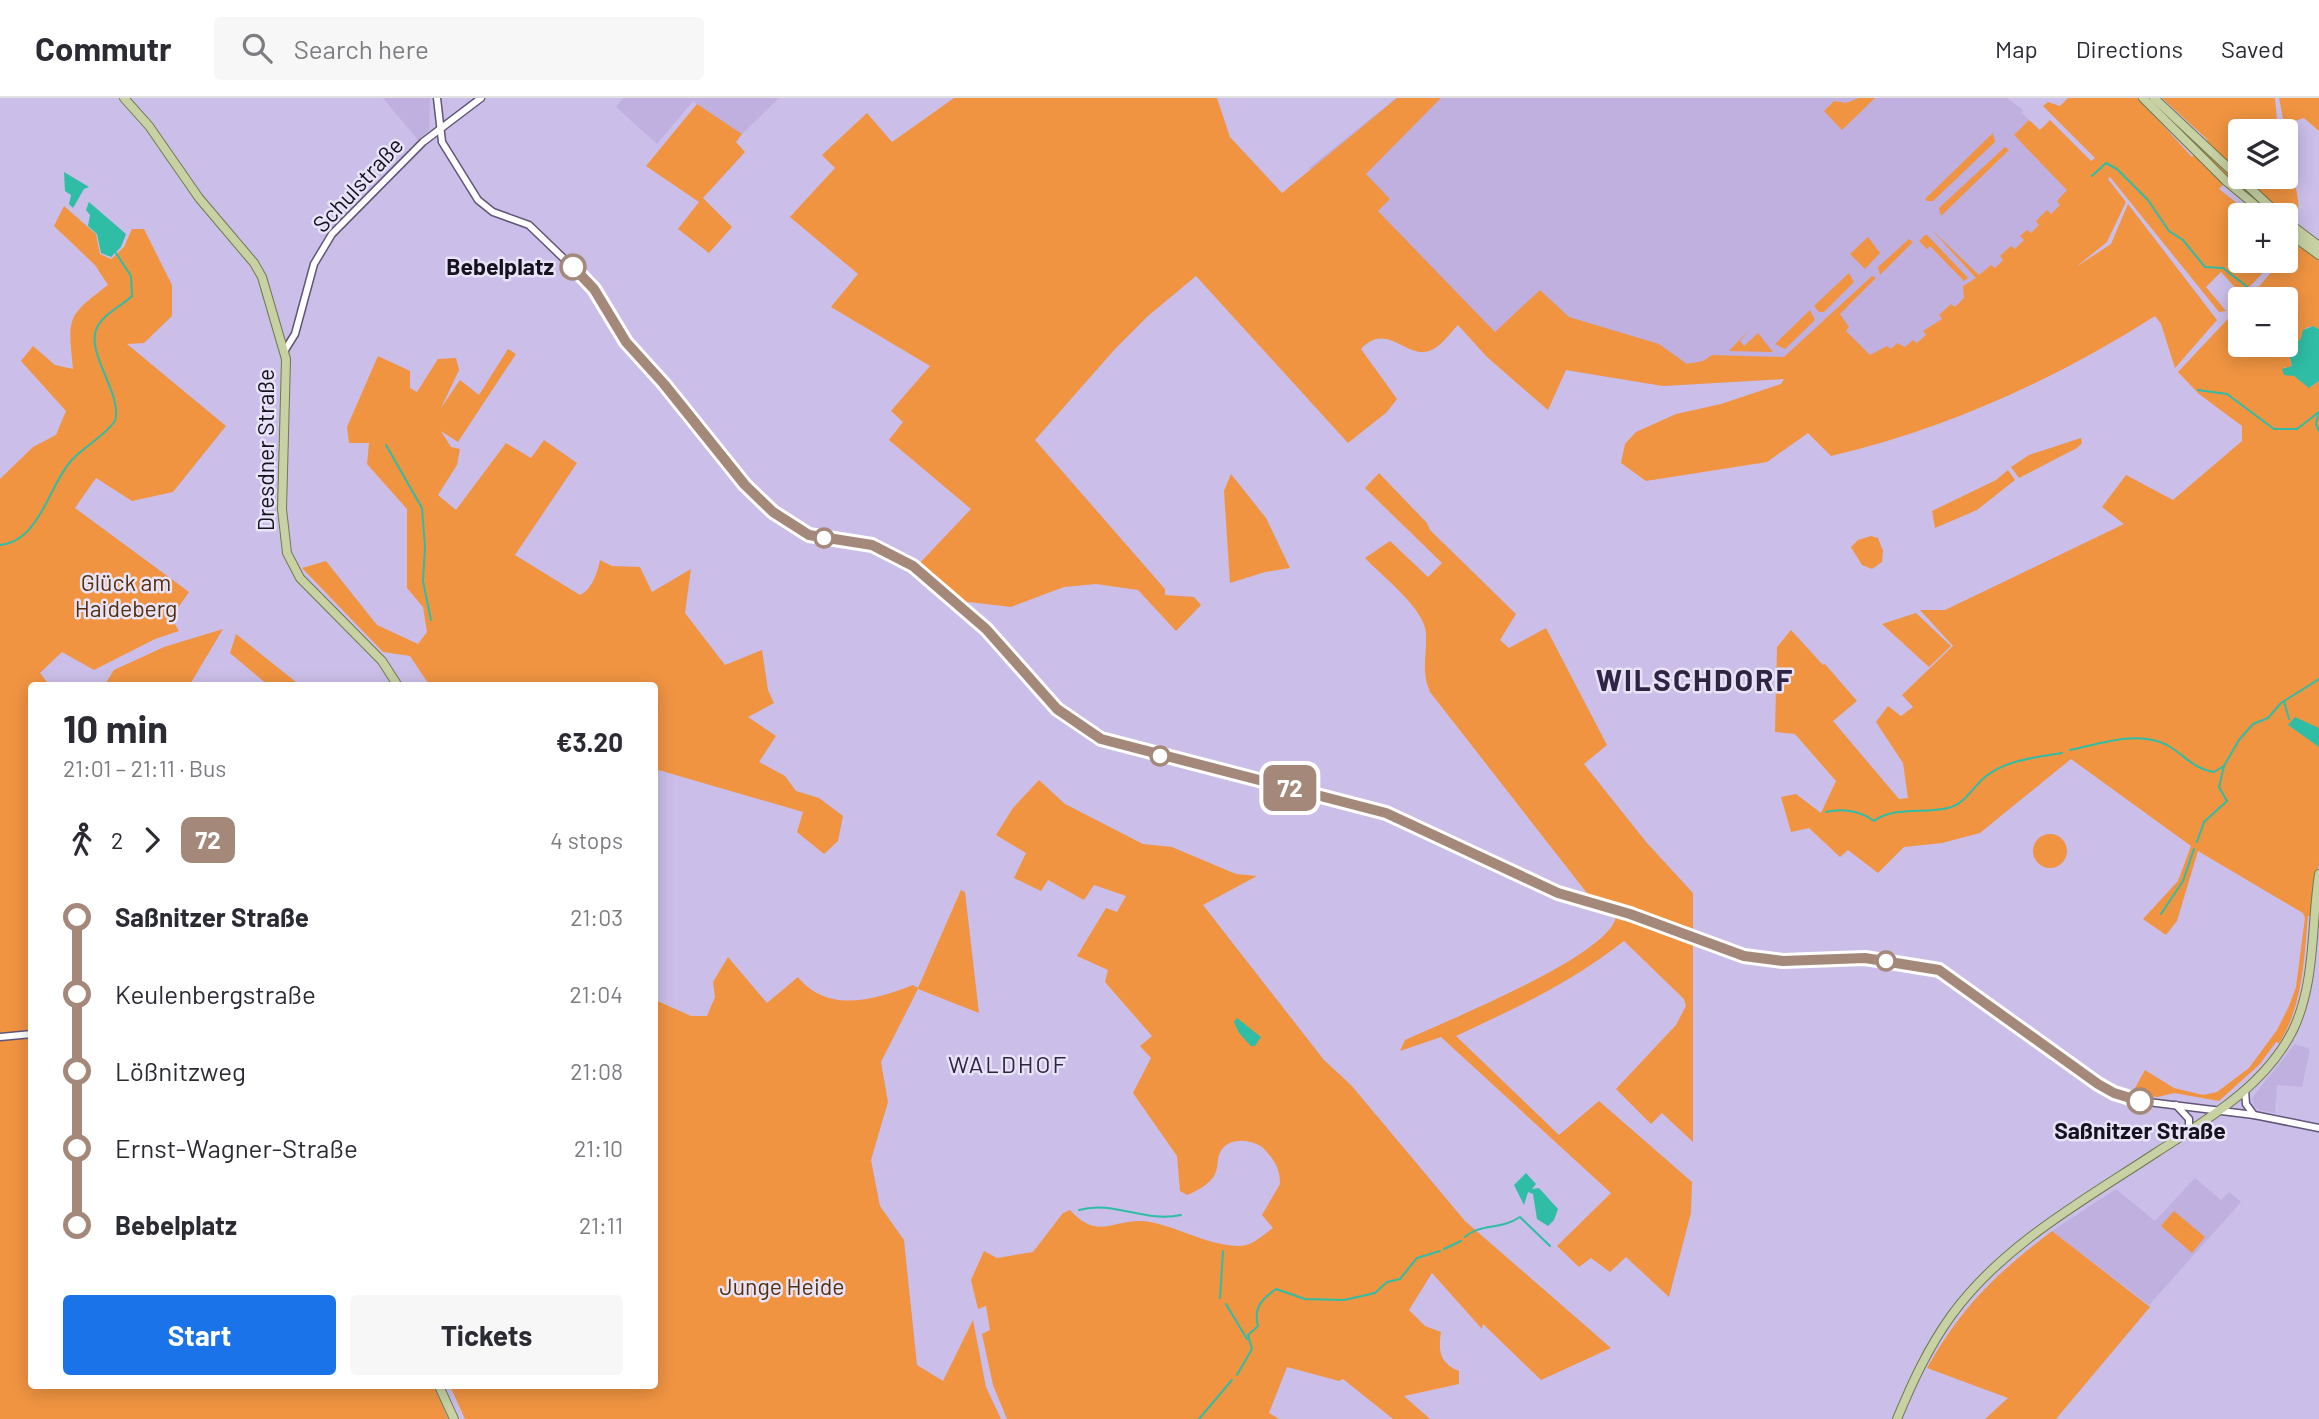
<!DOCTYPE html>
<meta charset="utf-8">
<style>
body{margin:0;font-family:Barlow,sans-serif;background:#f7f7f7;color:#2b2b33;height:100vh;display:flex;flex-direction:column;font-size:26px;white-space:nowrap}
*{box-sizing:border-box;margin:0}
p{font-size:23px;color:#7c7c81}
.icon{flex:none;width:38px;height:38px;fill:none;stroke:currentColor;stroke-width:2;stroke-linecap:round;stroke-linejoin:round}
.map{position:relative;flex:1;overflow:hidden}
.sheet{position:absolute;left:28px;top:584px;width:630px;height:707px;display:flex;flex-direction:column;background:#fff;border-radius:7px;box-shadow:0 4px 18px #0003}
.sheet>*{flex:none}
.badge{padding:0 14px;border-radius:10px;font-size:24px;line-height:46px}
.controls{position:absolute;left:2228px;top:21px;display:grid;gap:14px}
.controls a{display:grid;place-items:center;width:70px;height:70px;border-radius:7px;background:#fff;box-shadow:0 4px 18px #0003;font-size:35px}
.map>.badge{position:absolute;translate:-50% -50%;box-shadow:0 0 0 4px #fff}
.legs{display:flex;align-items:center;gap:10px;height:77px;padding:0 35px;font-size:23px}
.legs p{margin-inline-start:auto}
.overview{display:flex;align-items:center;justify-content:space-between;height:119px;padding:0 35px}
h1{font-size:38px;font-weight:700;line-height:52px}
.cta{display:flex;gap:14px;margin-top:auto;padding:14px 35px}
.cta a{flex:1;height:80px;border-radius:7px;background:#1a73e8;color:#fff;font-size:28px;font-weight:700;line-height:80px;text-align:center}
.cta a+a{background:#f7f7f7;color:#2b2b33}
ul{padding:0 35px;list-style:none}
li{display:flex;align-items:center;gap:24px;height:77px;font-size:26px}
li i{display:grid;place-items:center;width:10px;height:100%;margin:0 9px;background:currentColor}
li i::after{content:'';width:18px;height:18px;margin:-9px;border:5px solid;border-radius:50%;background:#fff}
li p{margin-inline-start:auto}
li:first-child i{background:linear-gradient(#0000 50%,currentColor 0)}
li:last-child i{background:linear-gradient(currentColor 50%,#0000 0)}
header{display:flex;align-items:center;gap:42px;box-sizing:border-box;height:98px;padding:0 35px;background:#fff;border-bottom:2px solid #e1e1e2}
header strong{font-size:33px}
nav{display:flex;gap:38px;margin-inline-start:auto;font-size:24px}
.search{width:490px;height:63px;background:#f7f7f7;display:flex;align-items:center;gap:18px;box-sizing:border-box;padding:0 24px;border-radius:7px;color:#7c7c81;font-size:26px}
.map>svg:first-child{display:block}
.built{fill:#bfb0e0}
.green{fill:#f09442}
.water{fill:#2fbda6}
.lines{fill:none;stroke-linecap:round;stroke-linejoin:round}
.stream{stroke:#2fbda6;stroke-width:2}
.minor-casing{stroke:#615579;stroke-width:9}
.major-casing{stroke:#707a4e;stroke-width:10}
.minor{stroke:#fff;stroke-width:6}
.major{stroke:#c7d1a4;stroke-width:8}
.line-1-casing{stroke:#fff;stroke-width:16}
.line-1{stroke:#a4897a;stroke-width:10}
.stop-1-dot{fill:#fff;stroke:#a4897a;stroke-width:3.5}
.labels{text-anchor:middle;stroke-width:5;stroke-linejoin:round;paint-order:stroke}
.street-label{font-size:23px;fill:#161220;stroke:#e9e3f8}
.stop-label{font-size:23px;font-weight:bold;fill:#161220;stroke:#e9e3f8;text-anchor:end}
.park-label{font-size:23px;fill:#542f0b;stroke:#e9e3f8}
.neighbourhood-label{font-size:24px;letter-spacing:2px;fill:#302444;stroke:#e9e3f8}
.district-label{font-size:30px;font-weight:bold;letter-spacing:2px;fill:#302444;stroke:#e9e3f8}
</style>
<header>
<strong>Commutr</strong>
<div class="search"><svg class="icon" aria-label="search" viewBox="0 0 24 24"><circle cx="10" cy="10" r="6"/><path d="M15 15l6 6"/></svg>Search here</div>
<nav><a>Map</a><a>Directions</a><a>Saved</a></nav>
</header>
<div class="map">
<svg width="2319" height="1321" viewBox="0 0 2319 1321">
<rect width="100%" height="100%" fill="#cbbee8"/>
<!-- built -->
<g class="built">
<path d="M 383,0 L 430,0 L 429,32 L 418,42 Z"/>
<path d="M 623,0 L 779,0 L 742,36 L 693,3 L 657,46 L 616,9 Z"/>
<path d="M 1396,0 L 2007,0 L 2023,12 L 2021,14 L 2097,90 L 1952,230 L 1868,276 L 1663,288 L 1487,259 L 1423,186 L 1309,70 Z"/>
<path d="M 2295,946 L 2310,951 L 2302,989 L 2277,987 L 2275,1015 L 2259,1012 L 2254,1008 L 2252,1000 Z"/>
<path d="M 2195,1080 L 2221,1102 L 2229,1094 L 2241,1104 L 2149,1207 L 2052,1133 L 2116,1091 L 2155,1123 Z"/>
</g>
<!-- green -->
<g class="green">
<path d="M 954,0 L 1217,0 L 1230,39 L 1282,95 L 1397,0 L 1441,0 L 1366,76 L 1390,101 L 1378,113 L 1495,234 L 1540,192 L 1569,219 L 1659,246 L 1687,266 L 1703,263 L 1712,257 L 1784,259 L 1872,178 L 1876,180 L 1840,216 L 1849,229 L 1846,233 L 1870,257 L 1887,248 L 1891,251 L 1897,245 L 1905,249 L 1913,242 L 1917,245 L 1926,237 L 1923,233 L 1942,221 L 1939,217 L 1951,206 L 1955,209 L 1964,200 L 1963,188 L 1976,180 L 1931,131 L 1979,177 L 1991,167 L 1995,170 L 2003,162 L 2000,158 L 2011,148 L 2015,151 L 2024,142 L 2020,138 L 2027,132 L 2031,135 L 2039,127 L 2036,123 L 2047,112 L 2051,116 L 2060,107 L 2057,103 L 2067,92 L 2014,37 L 2029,22 L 2040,32 L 2050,22 L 2091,63 L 2095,60 L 2043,8 L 2048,4 L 2060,8 L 2068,0 L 2138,0 L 2192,59 L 2199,52 L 2147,0 L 2201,49 L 2208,42 L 2162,0 L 2275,0 L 2278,33 L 2240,33 L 2240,74 L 2237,72 L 2231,78 L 2274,117 L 2229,81 L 2219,91 L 2252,117 L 2240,117 L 2240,163 L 2269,163 L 2270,167 L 2242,197 L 2221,174 L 2206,189 L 2226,213 L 2219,214 L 2110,79 L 2108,81 L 2126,104 L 2107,144 L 2076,169 L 2111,146 L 2128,106 L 2217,222 L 2175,270 L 2161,226 L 2155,218 C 2056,281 1945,332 1831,358 L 1808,335 L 1767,364 L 1646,383 L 1621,365 L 1625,346 L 1636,334 L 1676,316 L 1721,306 L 1781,286 L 1784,281 L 1663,288 L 1566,272 L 1548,312 L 1487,259 L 1458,227 C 1450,235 1440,250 1429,253 C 1406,261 1387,223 1361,251 L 1397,301 L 1387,314 L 1348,345 L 1196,178 L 1148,218 L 1115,251 L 1035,342 L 1165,491 L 1165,497 L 1194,499 L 1201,507 L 1176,533 L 1138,492 L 1096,486 L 1064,489 L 1011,509 L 969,504 L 959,514 L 941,497 L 936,496 L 943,486 L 918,467 L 971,411 L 889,342 L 903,324 L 891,313 L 930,268 L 831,209 L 858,176 L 790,119 L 835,70 L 822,57 L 867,15 L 892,44 Z"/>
<path d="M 1859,0 L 1875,0 L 1842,32 L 1824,13 L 1834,3 L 1846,5 Z"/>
<path d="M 2279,0 L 2319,0 L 2319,33 L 2304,20 L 2284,26 Z"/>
<path d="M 697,6 L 742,36 L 736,44 L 745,54 L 703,100 L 732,129 L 709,155 L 678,131 L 699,104 L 646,68 Z"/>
<path d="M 1993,35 L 1995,44 L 1933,103 L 1927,103 L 1925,101 Z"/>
<path d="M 2005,49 L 2009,52 L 1941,118 L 1939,110 Z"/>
<path d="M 2286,56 L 2295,73 C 2292,87 2302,101 2297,117 L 2286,117 L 2244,79 L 2286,79 Z"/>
<path d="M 64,108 L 96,136 L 100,156 L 111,161 L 124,149 L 132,131 L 144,131 L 172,187 L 172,218 L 144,245 L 127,246 L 226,328 L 173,394 L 132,403 L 96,380 L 75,410 L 189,494 L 171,520 L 179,533 L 155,541 L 94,572 L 62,554 L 40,575 L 50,588 L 32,588 L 32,1288 L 434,1288 L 448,1321 L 0,1321 L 0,381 L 33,349 L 56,337 L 66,313 L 21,263 L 33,248 L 55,267 L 73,271 C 68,219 66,219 108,187 L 95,167 L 54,128 Z"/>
<path d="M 1925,137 L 1927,137 L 1968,180 L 1964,183 L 1930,148 L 1927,151 L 1919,143 Z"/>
<path d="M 1868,139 L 1880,155 L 1865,171 L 1850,156 Z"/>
<path d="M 1909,141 L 1913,144 L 1880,177 L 1878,169 Z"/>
<path d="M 2292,148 L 2302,149 L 2319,161 L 2319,231 L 2313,228 L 2306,230 L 2300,243 L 2295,242 L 2290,259 L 2292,268 L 2290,271 L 2283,269 L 2311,289 L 2319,283 L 2319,765 L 2311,818 L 2308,818 C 2304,861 2303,908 2279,945 L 2276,944 L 2260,966 L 2219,1003 L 2174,995 L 2158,999 L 2131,997 L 2145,972 L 2174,990 L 2203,997 L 2217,994 L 2249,970 L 2277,932 L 2289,908 L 2296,889 L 2305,820 L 2303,815 L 2198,753 L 2177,823 L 2166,837 L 2143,821 L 2178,783 L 2191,748 L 2071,661 L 1980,735 L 1942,745 L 1904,749 L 1878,775 L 1848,752 L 1840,759 L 1809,730 L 1791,734 L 1781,699 L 1796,696 L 1821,715 L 1836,683 L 1795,636 L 1775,634 L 1777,549 L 1791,532 L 1823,567 L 1825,566 L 1857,603 L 1833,623 L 1899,701 L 1908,700 L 1903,665 L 1876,624 L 1888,608 L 1901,618 L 1913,609 L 1902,597 L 1953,548 L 1920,512 L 1945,512 L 2124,426 L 2102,409 L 2126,377 L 2173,402 L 2242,343 L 2242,328 L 2199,296 L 2178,274 L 2240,208 L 2240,247 L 2286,247 L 2286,201 L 2248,201 L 2281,163 L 2286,163 L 2286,157 Z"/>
<path d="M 1849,175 L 1854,184 L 1824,214 L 1819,214 L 1814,208 Z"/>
<path d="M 1810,212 L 1815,222 L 1785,251 L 1775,246 Z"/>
<path d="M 1750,231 L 1740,243 L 1744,248 L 1758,235 L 1773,254 L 1729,253 Z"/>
<path d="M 508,251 L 516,256 L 458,344 L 441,333 L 451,349 L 460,351 L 457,367 L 438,397 L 456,412 L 506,345 L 531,360 L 544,342 L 577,365 L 515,457 L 580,497 C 591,493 598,474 600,462 L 612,468 L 640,469 L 652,494 L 691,471 L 685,515 L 725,567 L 762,552 L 768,592 L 774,605 L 748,619 L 776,638 L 759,664 L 785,678 L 796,693 L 819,700 L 843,718 L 838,743 L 824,756 L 797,734 L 803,714 L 655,671 L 654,588 L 430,588 L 410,558 L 383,554 L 302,470 L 326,463 L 377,527 L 418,546 L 427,534 L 423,509 L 407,490 L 407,411 L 367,366 L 369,345 L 349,345 L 347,329 L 378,258 L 410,273 L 410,290 L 417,294 L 438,261 L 456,260 L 459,272 L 441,310 L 460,282 L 479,297 Z"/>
<path d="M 2081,340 L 2082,345 L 2077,350 L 2019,380 L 2011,369 L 2029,357 Z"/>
<path d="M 2008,372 L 2015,382 L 1977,412 L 1935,430 L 1932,413 L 1996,382 Z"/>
<path d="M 1379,375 L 1427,425 L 1430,432 L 1516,516 L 1500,542 L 1509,550 L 1546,530 L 1607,647 L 1584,666 L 1647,745 L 1693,795 L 1693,1044 L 1662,1015 L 1651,1026 L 1616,991 L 1676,927 L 1686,908 L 1684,901 L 1624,843 C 1567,887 1520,908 1456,938 L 1559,1037 L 1599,1003 L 1692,1084 L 1691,1115 L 1669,1199 L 1626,1159 L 1610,1174 L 1591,1160 L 1579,1169 L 1557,1148 L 1611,1095 L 1441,939 L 1400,953 L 1405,942 C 1444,924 1609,858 1616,819 L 1601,813 L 1430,594 C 1421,574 1427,557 1426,535 C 1425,511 1382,478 1365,460 L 1390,443 L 1428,479 L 1442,465 L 1365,390 Z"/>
<path d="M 1231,376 L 1266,420 L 1290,470 L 1265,474 L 1230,485 L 1224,393 Z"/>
<path d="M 1871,438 L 1878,440 L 1883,453 L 1882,464 L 1872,471 L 1862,467 L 1851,449 L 1858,442 Z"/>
<path d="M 1916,515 L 1951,548 L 1929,569 L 1882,526 Z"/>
<path d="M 223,531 L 189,588 L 104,588 L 114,572 L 164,549 Z"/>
<path d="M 236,536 L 301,588 L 269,588 L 230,555 Z"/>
<path d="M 1039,682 L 1065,706 L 1143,746 L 1172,749 L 1236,776 L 1257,778 L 1203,807 L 1324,962 L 1351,987 L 1465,1123 L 1611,1250 L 1541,1282 L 1483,1226 L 1482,1231 L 1432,1175 L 1409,1212 L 1425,1228 L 1441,1234 C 1438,1254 1440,1265 1459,1273 L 1459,1286 L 1404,1298 L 1430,1321 L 1393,1321 L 1343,1281 L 1339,1283 L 1287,1269 L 1269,1315 L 1279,1321 L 1007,1321 L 993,1287 L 982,1236 L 990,1232 L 986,1208 L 978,1211 L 971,1182 L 984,1153 L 997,1160 L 1033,1154 L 1063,1115 L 1070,1112 C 1100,1145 1115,1118 1150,1124 C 1181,1130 1209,1148 1240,1148 C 1252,1148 1263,1137 1273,1130 L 1262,1117 L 1280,1086 C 1280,1071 1275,1063 1265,1052 C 1254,1040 1225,1038 1219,1057 C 1217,1064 1218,1071 1214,1078 C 1208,1087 1197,1093 1187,1097 L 1180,1093 L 1177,1058 L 1133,995 L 1151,960 L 1140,948 L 1152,938 L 1105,884 L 1108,872 L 1077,858 L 1106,810 L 1117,814 L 1126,798 L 1094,787 L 1084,802 L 1048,782 L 1041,793 L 1014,780 L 1026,755 L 996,737 L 1013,710 Z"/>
<circle cx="2050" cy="753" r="17"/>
<path d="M 961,792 L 965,794 L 979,915 L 918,891 L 881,964 L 888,1004 L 871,1062 L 880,1108 L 904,1142 L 917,1267 L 943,1283 L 973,1222 L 986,1289 L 1001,1321 L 465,1321 L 450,1288 L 654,1288 L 655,902 L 691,918 L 707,918 L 715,899 L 713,884 L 728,859 L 767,905 L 798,879 C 828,916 874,902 913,887 L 918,890 Z"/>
<path d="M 2174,1113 L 2205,1139 L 2192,1155 L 2161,1128 Z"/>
<path d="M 2052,1133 L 2150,1209 L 2056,1321 L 1985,1321 L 2008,1300 L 1927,1270 C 1963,1207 1996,1176 2052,1133 Z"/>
</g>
<!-- water -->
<g class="water">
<path d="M 64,74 L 89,89 L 84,91 L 73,110 L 69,106 L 71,97 L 65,93 Z"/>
<path d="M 89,104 L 126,136 L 121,149 L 111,159 L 101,155 L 97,136 L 88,128 L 90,117 L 86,112 Z"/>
<path d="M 2313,228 L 2319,231 L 2319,283 L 2309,290 L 2294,278 L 2284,277 L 2282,271 L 2292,268 C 2290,251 2281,258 2295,241 L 2300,243 L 2303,232 Z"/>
<path d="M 2295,619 L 2319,630 L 2319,649 L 2288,627 Z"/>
<path d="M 1237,920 L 1261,939 L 1255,948 L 1251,948 L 1239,935 L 1234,924 Z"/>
<path d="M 1526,1075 L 1536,1086 L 1532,1091 L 1539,1090 L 1558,1111 L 1554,1122 L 1548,1128 L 1537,1121 L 1533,1096 L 1528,1094 L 1524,1107 L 1514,1087 Z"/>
</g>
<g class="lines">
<!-- stream -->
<g class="stream">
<path d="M 2092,78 L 2106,65 L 2117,71 L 2148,102 L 2169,133 L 2183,142 L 2205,169 L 2223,170 L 2249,190"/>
<path d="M 2255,195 L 2260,201"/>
<path d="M 2272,247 L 2286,254"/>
<path d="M 2198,292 L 2227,296 L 2274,331 L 2297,331 L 2319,314"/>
<path d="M 2319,314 L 2316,326 L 2319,333"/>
<path d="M 386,347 L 422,410 L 425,449 L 423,483 L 431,522"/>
<path d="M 0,447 C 40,443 48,389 71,363 C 84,348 104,339 115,323 C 123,297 87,257 96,232 C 102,216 121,209 132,198 L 131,178 L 116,155"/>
<path d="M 2284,603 L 2289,621"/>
<path d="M 2070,652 C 2100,646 2138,632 2167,647 C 2185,657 2193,671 2214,674 L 2224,668 L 2239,642 L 2253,626 L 2268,620 L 2281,605 L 2319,581"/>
<path d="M 1826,714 C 1842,710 1861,713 1874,723 C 1894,708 1924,716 1948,710 C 1965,706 1972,690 1985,679 C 2005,662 2038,659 2062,655"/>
<path d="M 2197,744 L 2204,724 L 2227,703 L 2219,689 L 2224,668"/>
<path d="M 2161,816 L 2183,783 L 2194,751"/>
<path d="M 1079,1112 C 1113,1102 1145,1125 1181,1117"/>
<path d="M 1465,1139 C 1480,1125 1501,1132 1520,1119 L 1550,1148"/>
<path d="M 1444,1151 L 1461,1143"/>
<path d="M 1220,1200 L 1223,1153"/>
<path d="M 1226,1206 L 1247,1241"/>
<path d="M 1237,1277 L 1252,1251 L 1248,1237 L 1258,1228 C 1253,1210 1262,1201 1276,1191 L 1305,1201 L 1344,1202 L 1375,1195 L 1387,1184 L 1400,1181 L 1417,1160 L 1440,1153"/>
<path d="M 1199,1321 L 1232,1282"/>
</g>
<defs>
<g id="minor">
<path d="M 437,0 L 442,44 L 478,102 L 493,114 L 529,127 L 587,183 L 626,244 L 664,286 L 756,398 L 784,422 L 809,437 L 872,447 L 913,468 L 960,506 L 1057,611 L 1078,628 L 1101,641 L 1122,648 L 1386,715 L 1558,795 L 1630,816 L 1746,859 L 1783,863 L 1865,860 L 1939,872 L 2114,995 L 2140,1003 L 2254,1017 L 2319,1030"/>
<path d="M 285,252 L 295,236 L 314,166 L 332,136 L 423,44 L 481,0"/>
<path d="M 0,939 L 32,936"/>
<path d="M 2245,992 L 2246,1006 L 2254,1017"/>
<path d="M 2176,1007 L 2189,1021 L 2189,1033"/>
</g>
<g id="major">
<path d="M 124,0 L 149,28 L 199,100 L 254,165 L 262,179 L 286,261 L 282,411 L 287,455 L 300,480 L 382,563 L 398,588"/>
<path d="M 2143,0 L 2226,83 L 2267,117"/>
<path d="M 2154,0 L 2279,117"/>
<path d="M 2286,123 L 2319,148"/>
<path d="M 2286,133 L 2319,157"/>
<path d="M 439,1288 L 454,1321"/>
<path d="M 1897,1321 C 1912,1285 1928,1250 1951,1218 C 2002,1147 2086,1101 2157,1054 C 2208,1021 2265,988 2293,932 C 2316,884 2311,827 2319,776"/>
</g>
</defs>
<!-- minor casing -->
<use href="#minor" class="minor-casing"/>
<!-- major casing -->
<use href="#major" class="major-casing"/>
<!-- minor -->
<use href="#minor" class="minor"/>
<!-- major -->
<use href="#major" class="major"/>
</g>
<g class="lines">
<defs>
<path id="line-1" d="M 573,169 L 594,191 L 626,244 L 664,286 L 745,387 L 773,414 L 809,437 L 872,447 L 913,468 L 986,531 L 1057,611 L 1101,641 L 1386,715 L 1558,795 L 1630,816 L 1744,858 L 1783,863 L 1865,860 L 1939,872 L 2098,986 L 2114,995 L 2140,1003"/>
</defs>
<!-- line-1 casing -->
<use href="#line-1" class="line-1-casing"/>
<!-- line-1 -->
<use href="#line-1" class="line-1"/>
</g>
<!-- markers -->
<g class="stop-1-dot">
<circle cx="573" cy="169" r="12"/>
<circle cx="824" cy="440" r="9"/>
<circle cx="1160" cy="658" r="9"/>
<circle cx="1886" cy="863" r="9"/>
<circle cx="2140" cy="1003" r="12"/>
</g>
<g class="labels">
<!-- street labels -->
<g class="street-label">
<text transform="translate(358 87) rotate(-47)" y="8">Schulstraße</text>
<text transform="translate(266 352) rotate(-90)" y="8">Dresdner Straße</text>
</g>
<!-- stop labels -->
<g class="stop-label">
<text x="554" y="177">Bebelplatz</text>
<text x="2140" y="1041" text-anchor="middle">Saßnitzer Straße</text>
</g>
<!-- park labels -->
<g class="park-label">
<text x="126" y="493">Glück am<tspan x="126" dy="26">Haideberg</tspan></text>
<text x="782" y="1197">Junge Heide</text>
</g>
<!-- neighbourhood labels -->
<g class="neighbourhood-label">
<text x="1008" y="975">WALDHOF</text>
</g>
<!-- district labels -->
<g class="district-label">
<text x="1695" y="593">WILSCHDORF</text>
</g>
</g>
</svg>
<div class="controls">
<a><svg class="icon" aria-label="layers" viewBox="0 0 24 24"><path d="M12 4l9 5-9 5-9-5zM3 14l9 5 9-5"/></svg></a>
<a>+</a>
<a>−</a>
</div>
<b class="badge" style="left:1290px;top:690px;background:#a4897a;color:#fff">72</b>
<section class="sheet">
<div class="overview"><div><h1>10 min</h1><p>21:01 – 21:11 · Bus</p></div><b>€3.20</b></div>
<div class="legs"><svg class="icon" aria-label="walk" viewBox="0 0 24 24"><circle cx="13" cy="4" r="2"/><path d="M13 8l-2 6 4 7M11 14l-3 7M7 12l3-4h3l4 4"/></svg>2<svg class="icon" aria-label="forward" viewBox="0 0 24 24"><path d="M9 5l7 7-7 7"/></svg><b class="badge" style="background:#a4897a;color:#fff">72</b><p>4 stops</p></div>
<ul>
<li><i style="color:#a4897a"></i><b>Saßnitzer Straße</b><p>21:03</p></li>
<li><i style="color:#a4897a"></i><span>Keulenbergstraße</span><p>21:04</p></li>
<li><i style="color:#a4897a"></i><span>Lößnitzweg</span><p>21:08</p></li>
<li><i style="color:#a4897a"></i><span>Ernst-Wagner-Straße</span><p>21:10</p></li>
<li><i style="color:#a4897a"></i><b>Bebelplatz</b><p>21:11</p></li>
</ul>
<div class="cta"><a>Start</a><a>Tickets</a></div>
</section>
</div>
